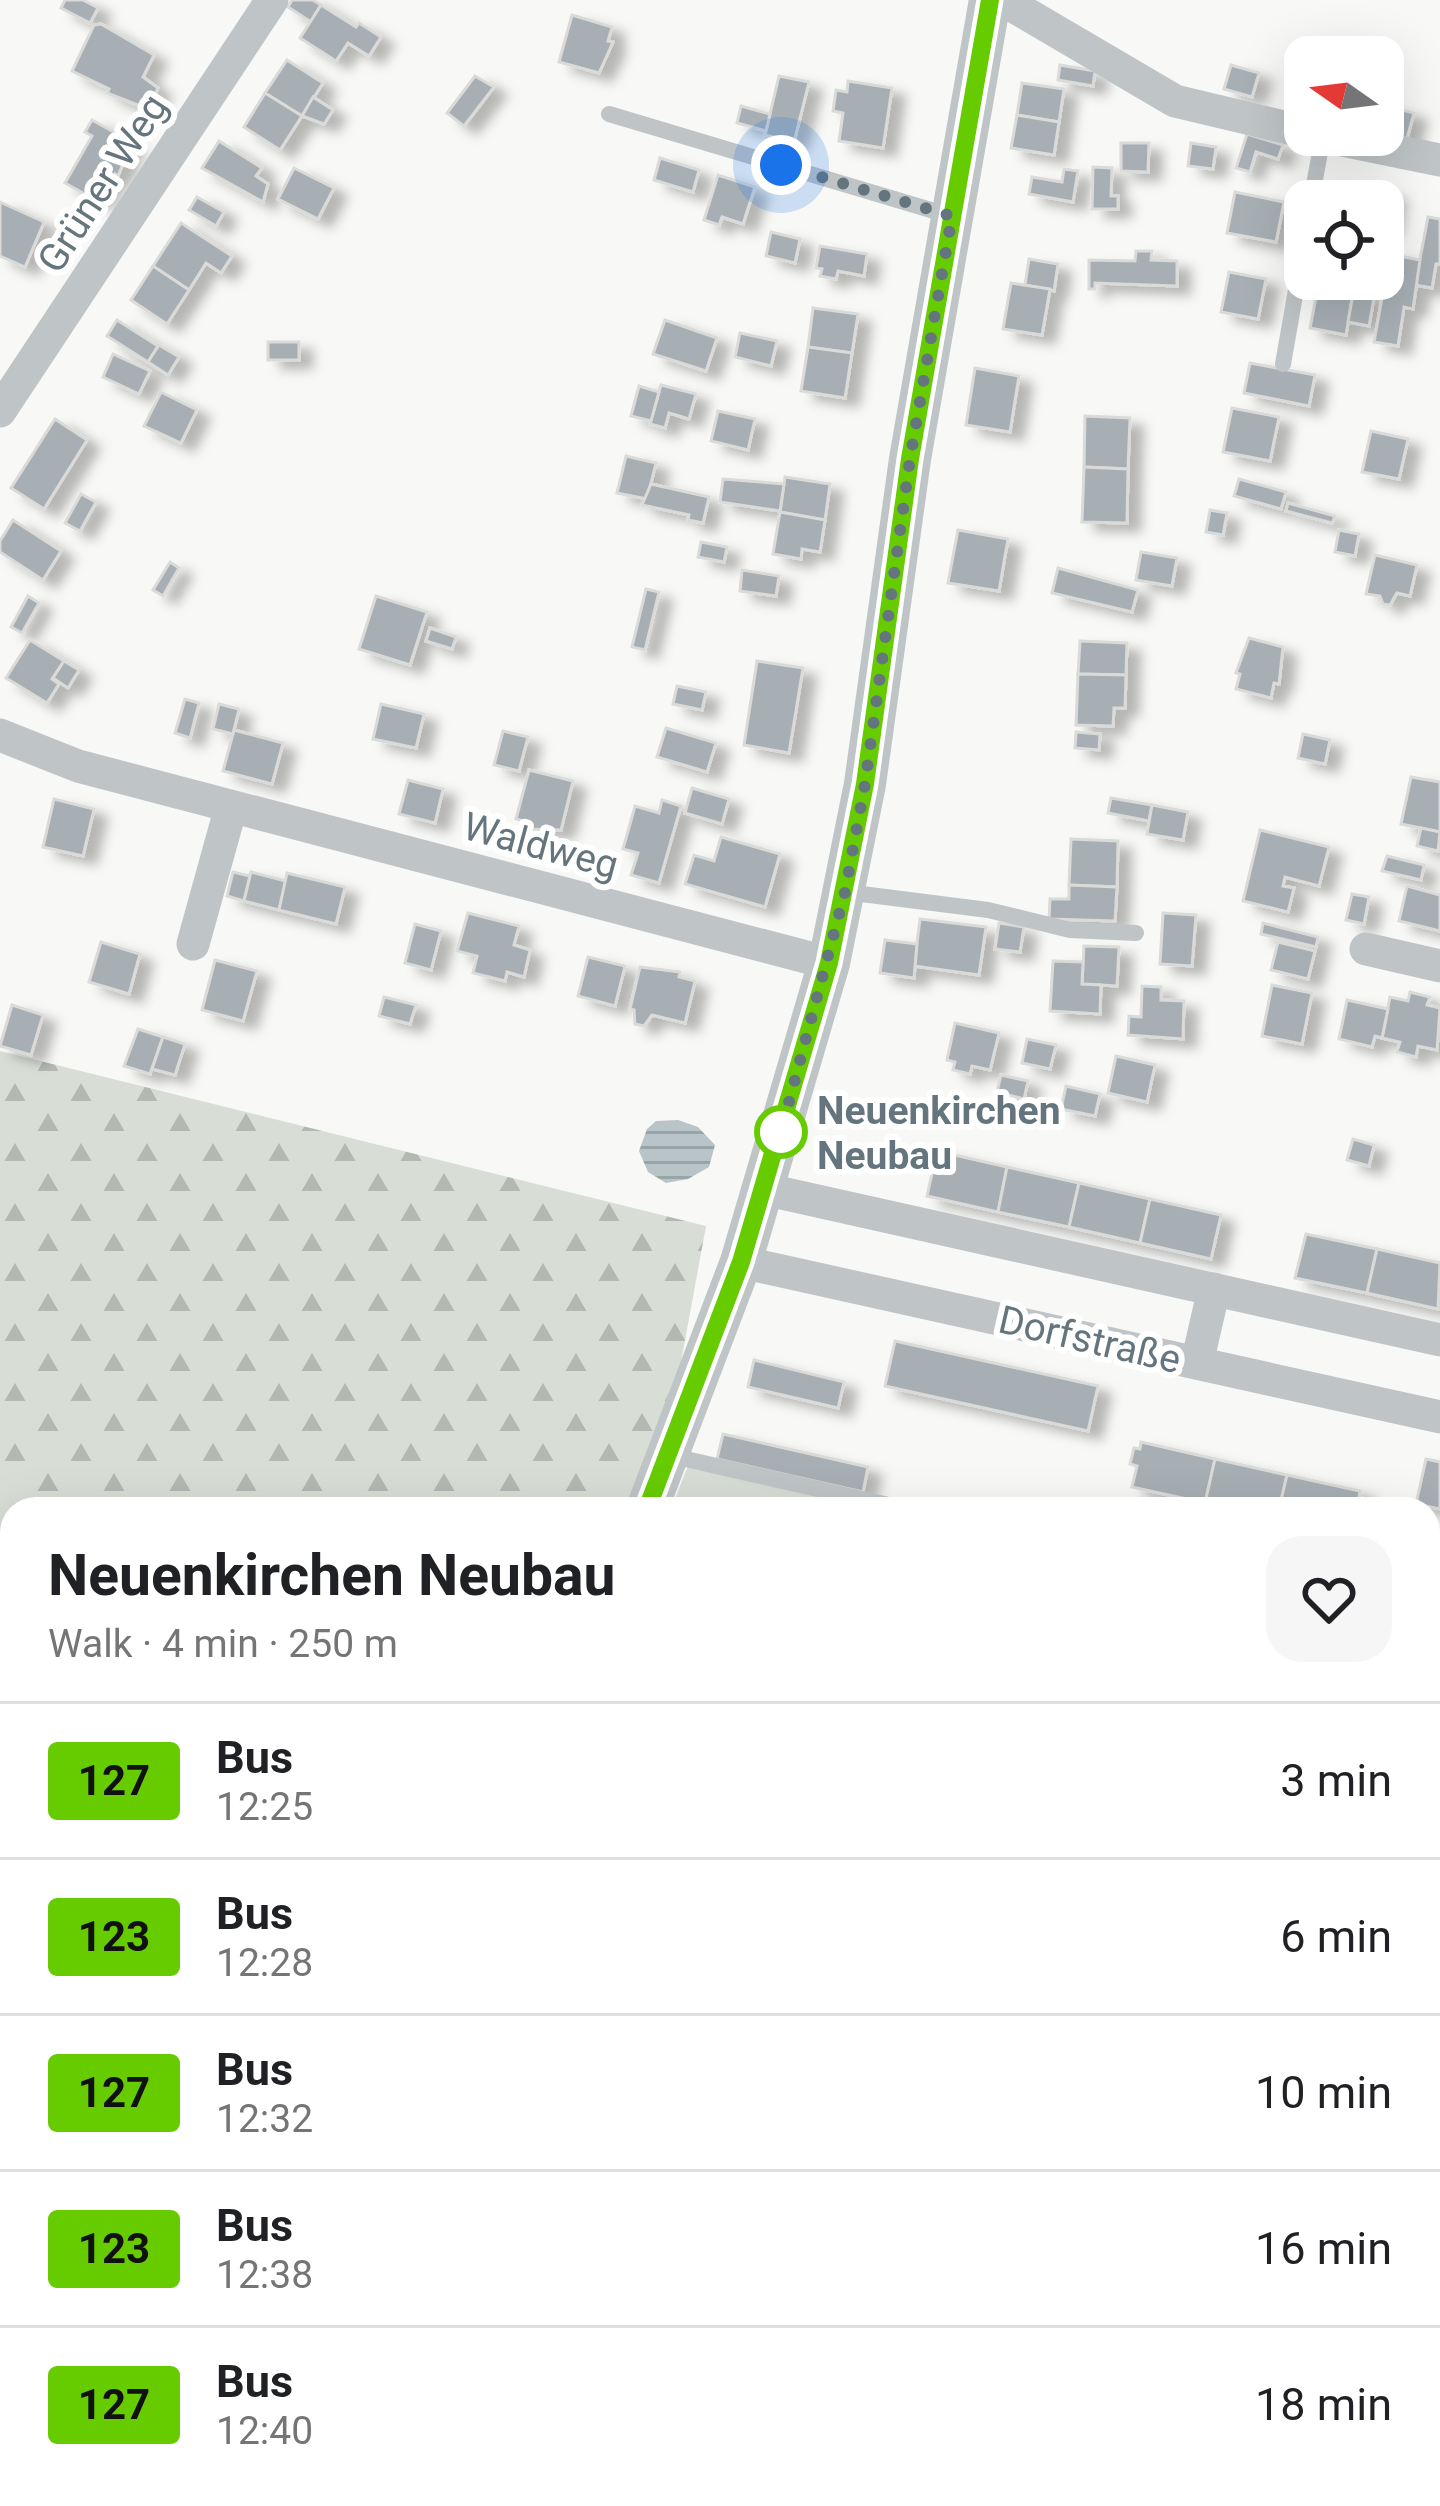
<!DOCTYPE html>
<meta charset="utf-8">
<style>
body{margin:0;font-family:Roboto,sans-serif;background:#f6f6f6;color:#202124;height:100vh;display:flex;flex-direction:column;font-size:45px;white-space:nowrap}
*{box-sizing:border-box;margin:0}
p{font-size:39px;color:#757577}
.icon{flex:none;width:66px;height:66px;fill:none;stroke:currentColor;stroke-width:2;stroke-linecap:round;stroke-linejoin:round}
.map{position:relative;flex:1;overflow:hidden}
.side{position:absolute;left:0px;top:1497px;width:1440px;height:1011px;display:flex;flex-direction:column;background:#fff;border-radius:36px 36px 0 0;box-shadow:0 12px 48px #0002}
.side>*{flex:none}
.badge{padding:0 24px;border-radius:9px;font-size:42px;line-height:78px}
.needle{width:78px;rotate:284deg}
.buttons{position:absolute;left:1284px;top:36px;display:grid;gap:24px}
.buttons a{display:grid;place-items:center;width:120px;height:120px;border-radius:24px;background:#fff;box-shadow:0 12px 48px #0002;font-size:60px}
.you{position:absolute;width:60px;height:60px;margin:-30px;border:9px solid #fff;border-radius:50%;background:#1a73e8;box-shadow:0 0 0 18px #1a73e833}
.map>.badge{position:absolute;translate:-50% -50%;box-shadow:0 0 0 6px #fff}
.round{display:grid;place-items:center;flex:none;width:126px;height:126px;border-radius:36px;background:#f6f6f6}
.overview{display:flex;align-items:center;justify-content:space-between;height:204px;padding:0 48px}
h1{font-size:57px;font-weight:700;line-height:90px}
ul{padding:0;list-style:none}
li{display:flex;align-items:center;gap:36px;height:156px;padding:0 48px;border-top:3px solid #e0e0e0}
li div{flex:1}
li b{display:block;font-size:45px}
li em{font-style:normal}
li .badge{min-width:132px;font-weight:700;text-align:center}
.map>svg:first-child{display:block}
.built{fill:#e6e7e6}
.forest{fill:url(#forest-firs)}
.green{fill:#d8ddd5}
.water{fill:url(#water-rules)}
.building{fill:#a7afb4;stroke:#dadad8;stroke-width:3;filter:url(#shadow)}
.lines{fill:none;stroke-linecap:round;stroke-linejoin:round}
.service{stroke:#bfc4c7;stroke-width:16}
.minor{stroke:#bfc4c7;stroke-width:33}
.tertiary{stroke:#bfc4c7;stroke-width:42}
.line-casing{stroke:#fff;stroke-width:27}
.line{stroke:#6c0;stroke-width:18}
.walk{stroke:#65757e;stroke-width:12;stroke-dasharray:0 21.6}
.stop-dot{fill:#fff;stroke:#6c0;stroke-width:6}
.labels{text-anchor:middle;stroke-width:12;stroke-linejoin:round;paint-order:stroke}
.street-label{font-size:39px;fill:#65757e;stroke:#fff}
.stop-label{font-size:39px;font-weight:bold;fill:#65757e;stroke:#fff;text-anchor:start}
</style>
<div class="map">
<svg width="1440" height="2506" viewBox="0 0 1440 2506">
<defs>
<pattern id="forest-firs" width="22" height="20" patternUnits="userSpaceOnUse" patternTransform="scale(3)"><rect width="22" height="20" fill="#d8ddd5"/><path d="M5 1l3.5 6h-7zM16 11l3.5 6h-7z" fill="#b3b8b2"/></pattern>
<pattern id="water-rules" width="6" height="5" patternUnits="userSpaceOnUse" patternTransform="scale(3)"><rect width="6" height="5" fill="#b8c4c7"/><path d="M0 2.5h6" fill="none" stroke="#99a4a7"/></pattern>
<filter id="shadow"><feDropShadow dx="13" dy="8" stdDeviation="6" flood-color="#0004"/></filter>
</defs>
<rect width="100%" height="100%" fill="#f8f8f6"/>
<!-- built -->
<path class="built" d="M 1428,1956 L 1440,1958 L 1440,2506 L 289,2506 L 293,2496 L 1428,2496 Z"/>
<!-- forest -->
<path class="forest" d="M 0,1051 L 706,1226 L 675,1395 L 634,1509 L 12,1509 L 12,2289 L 0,2284 Z"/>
<!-- green -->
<path class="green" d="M 688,1466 L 873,1509 L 671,1509 Z"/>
<!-- water -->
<path class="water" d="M 678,1120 L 698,1127 L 715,1145 L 709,1167 L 688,1179 L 666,1183 L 648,1172 L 639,1151 L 647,1129 L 656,1121 Z"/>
<!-- building -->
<g class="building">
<path d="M 65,0 L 83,0 L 98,8 L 90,23 L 61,8 Z"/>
<path d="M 292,0 L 313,0 L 321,5 L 311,22 L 288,7 Z"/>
<path d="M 321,5 L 356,27 L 359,23 L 381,37 L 369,56 L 348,43 L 336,61 L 300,38 Z"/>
<path d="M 572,15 L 612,27 L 608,41 L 613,42 L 599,73 L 559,62 Z"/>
<path d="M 101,24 L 154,55 L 143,77 L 158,88 L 148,109 L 107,93 L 109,89 L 72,71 L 94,25 Z"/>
<path d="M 287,60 L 323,83 L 302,116 L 265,93 Z"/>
<path d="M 1060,65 L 1095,71 L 1093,86 L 1058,80 Z"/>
<path d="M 1231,65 L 1259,73 L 1252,97 L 1224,89 Z"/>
<path d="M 475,76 L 494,87 L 464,126 L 447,113 Z"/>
<path d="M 779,76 L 809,82 L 794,142 L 765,135 Z"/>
<path d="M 848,81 L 892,88 L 883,148 L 839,141 L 843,113 L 833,111 L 836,90 L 847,92 Z"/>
<path d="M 1022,83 L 1064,89 L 1059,122 L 1017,115 Z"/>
<path d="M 265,93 L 302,116 L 280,150 L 244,127 Z"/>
<path d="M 313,97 L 333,110 L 324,124 L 302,116 Z"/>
<path d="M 1383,105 L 1414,113 L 1406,142 L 1383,135 Z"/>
<path d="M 741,106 L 770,114 L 766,131 L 737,123 Z"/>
<path d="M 1017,115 L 1059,122 L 1054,155 L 1011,148 Z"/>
<path d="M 92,120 L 132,142 L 118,176 L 115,174 L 99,202 L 65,183 L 92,136 L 85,132 Z"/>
<path d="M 1247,134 L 1283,145 L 1278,159 L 1256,152 L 1250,172 L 1236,168 Z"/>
<path d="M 219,141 L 262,168 L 256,176 L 268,184 L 263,202 L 202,168 Z"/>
<path d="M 1121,143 L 1149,143 L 1148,172 L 1121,171 Z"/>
<path d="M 1191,143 L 1216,147 L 1213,169 L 1188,166 Z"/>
<path d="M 660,158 L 699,170 L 693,192 L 654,180 Z"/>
<path d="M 1093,167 L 1112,168 L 1111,196 L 1118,196 L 1118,209 L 1092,209 Z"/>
<path d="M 294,168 L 334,188 L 318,219 L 278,199 Z"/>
<path d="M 1064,169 L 1078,171 L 1073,202 L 1029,194 L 1032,177 L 1062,182 Z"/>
<path d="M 718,175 L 755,187 L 743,224 L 722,217 L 719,225 L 704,220 Z"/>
<path d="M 1366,188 L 1393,193 L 1387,228 L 1383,227 L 1383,201 L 1338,201 L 1340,190 L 1365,195 Z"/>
<path d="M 1235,192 L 1284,202 L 1276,242 L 1227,233 Z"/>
<path d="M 197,197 L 224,212 L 216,226 L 189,210 Z"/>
<path d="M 0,202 L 44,222 L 25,267 L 0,256 Z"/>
<path d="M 1428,217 L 1440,219 L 1440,264 L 1436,264 L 1432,288 L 1415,285 Z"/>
<path d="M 181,223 L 232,256 L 221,273 L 206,263 L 189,290 L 153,266 Z"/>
<path d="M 771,232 L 800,239 L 795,263 L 766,256 Z"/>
<path d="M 820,246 L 867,254 L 864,276 L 838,271 L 836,279 L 820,276 L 822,269 L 816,268 Z"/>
<path d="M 1136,251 L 1152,251 L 1151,260 L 1177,261 L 1177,286 L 1095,283 L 1095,289 L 1089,289 L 1089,260 L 1135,261 Z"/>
<path d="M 1390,254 L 1420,260 L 1413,309 L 1404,307 L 1398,346 L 1374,342 Z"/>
<path d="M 1029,259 L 1058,264 L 1054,291 L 1025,285 Z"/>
<path d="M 153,266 L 189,290 L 167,324 L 131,300 Z"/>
<path d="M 1229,272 L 1266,279 L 1258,319 L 1221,312 Z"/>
<path d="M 1011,283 L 1050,289 L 1042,335 L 1003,329 Z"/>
<path d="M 1318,287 L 1353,293 L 1346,335 L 1310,328 Z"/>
<path d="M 1354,288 L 1375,292 L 1369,326 L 1348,322 Z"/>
<path d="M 813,308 L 858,314 L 852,353 L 808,347 Z"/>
<path d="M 117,320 L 158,346 L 148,362 L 107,336 Z"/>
<path d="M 665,320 L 717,338 L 706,371 L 653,354 Z"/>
<path d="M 740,333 L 777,341 L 771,366 L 735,357 Z"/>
<rect x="268" y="342" width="31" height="18"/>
<path d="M 159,345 L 179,357 L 168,375 L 148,362 Z"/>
<path d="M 808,347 L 852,353 L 845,398 L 801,391 Z"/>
<path d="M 113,354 L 150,371 L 139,394 L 103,377 Z"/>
<path d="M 1250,363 L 1315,375 L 1309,406 L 1244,393 Z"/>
<path d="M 975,368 L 1019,376 L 1010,432 L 966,425 Z"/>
<path d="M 661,385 L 696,394 L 689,419 L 669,413 L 665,428 L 650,424 Z"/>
<path d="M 639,386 L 659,392 L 651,421 L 631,416 Z"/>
<path d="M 161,392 L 197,410 L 181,443 L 144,426 Z"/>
<path d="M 1232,408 L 1279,417 L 1270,461 L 1223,452 Z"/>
<path d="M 718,411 L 755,419 L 748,450 L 711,441 Z"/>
<path d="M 1085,416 L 1130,418 L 1128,469 L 1084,467 Z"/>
<path d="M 55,419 L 87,440 L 44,509 L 11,488 Z"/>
<path d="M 1371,431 L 1408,439 L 1399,479 L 1362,472 Z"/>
<path d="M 626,456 L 656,463 L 647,499 L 617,493 Z"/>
<path d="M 1084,467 L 1128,469 L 1127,523 L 1082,522 Z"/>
<path d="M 785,477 L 830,484 L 825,520 L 780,512 Z"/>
<path d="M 723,479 L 784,484 L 780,511 L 720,502 Z"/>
<path d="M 1239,479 L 1286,492 L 1281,509 L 1234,496 Z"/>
<path d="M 651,484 L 709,497 L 703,523 L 688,520 L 689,515 L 642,505 Z"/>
<path d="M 81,494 L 96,502 L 80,531 L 65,523 Z"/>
<path d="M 1288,503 L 1335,516 L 1332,523 L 1286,511 Z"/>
<path d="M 1210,510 L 1227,513 L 1223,535 L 1206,532 Z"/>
<path d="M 780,512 L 825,520 L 820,552 L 802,549 L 801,559 L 773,554 Z"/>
<path d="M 13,520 L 61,551 L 43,580 L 0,552 L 0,541 Z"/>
<path d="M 958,530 L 1008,539 L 999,591 L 948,583 Z"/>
<path d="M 1339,530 L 1359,534 L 1355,556 L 1335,552 Z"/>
<path d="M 701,542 L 727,547 L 724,562 L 698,557 Z"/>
<path d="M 1141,552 L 1177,558 L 1172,586 L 1136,580 Z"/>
<path d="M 1375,555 L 1417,565 L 1410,596 L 1397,593 L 1390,605 L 1383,604 L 1380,596 L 1366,594 Z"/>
<path d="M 170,562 L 179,568 L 163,596 L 153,590 Z"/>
<path d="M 1058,568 L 1138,590 L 1132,612 L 1052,593 Z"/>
<path d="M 742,570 L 779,576 L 776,596 L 740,591 Z"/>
<path d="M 646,589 L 659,592 L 645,650 L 632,647 Z"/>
<path d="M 28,596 L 39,603 L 22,633 L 11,627 Z"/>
<path d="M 376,596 L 427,612 L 410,665 L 359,649 Z"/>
<path d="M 430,628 L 456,637 L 452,649 L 426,641 Z"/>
<path d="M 1249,638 L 1283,647 L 1279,684 L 1274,683 L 1271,698 L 1236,689 L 1240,674 L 1236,673 Z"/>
<path d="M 30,640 L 64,661 L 52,679 L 59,684 L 47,703 L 6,678 Z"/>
<path d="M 1080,641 L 1127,643 L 1126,675 L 1078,674 Z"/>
<path d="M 64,661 L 79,670 L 68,688 L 53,678 Z"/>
<path d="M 757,661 L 803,668 L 789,753 L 744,745 Z"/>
<path d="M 1078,674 L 1126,675 L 1125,708 L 1114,708 L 1113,726 L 1076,725 Z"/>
<path d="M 677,686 L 706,692 L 702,710 L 673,704 Z"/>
<path d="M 185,699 L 199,703 L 190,738 L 175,733 Z"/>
<path d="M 219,704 L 239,709 L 233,734 L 213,729 Z"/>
<path d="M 381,704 L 424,714 L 416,748 L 373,739 Z"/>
<path d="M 666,728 L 716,743 L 707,772 L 657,757 Z"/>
<path d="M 234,730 L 283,743 L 272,784 L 223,771 Z"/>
<path d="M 503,731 L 528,737 L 519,771 L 494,765 Z"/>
<path d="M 1076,732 L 1100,734 L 1099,750 L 1075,748 Z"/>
<path d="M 1303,734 L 1330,740 L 1325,764 L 1298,758 Z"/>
<path d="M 529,770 L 573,781 L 561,830 L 533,829 L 531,823 L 516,819 Z"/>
<path d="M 1411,777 L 1440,782 L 1440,832 L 1401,824 Z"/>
<path d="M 408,780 L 443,789 L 435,823 L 399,814 Z"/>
<path d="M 692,788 L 729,799 L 722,824 L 685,813 Z"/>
<path d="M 1111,798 L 1152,805 L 1149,821 L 1108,813 Z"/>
<path d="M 54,799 L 94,809 L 83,856 L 43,847 Z"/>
<path d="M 662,800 L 681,806 L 659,883 L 631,875 L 638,853 L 623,849 L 635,806 L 659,813 Z"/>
<path d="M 1152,805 L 1188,812 L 1183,840 L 1147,834 Z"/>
<path d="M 1421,828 L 1440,832 L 1438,851 L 1417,846 Z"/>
<path d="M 1260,830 L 1329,847 L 1319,886 L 1285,877 L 1283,886 L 1294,888 L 1288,912 L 1243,901 Z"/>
<path d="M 721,837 L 780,854 L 765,907 L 685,884 L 694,855 L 714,861 Z"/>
<path d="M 1071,839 L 1118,841 L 1117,887 L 1069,885 Z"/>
<path d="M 1387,856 L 1424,865 L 1421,880 L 1382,871 Z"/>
<path d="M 233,872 L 250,876 L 244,901 L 227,896 Z"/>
<path d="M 251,872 L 286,881 L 279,910 L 244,901 Z"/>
<path d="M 287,873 L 345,887 L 336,924 L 279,910 Z"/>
<path d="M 1069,885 L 1117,887 L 1115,921 L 1049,919 L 1050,899 L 1069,899 Z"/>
<path d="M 1407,886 L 1440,895 L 1440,931 L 1399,921 Z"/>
<path d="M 1352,894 L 1369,897 L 1364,924 L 1346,920 Z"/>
<path d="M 468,913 L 519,926 L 514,945 L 530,950 L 524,977 L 507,972 L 505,981 L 473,973 L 477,956 L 457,951 Z"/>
<path d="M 1163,913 L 1196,915 L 1192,966 L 1160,964 Z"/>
<path d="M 920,919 L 986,927 L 979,975 L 914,966 Z"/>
<path d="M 999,923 L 1024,927 L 1020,952 L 995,949 Z"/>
<path d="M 1263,923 L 1318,937 L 1316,947 L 1261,934 Z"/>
<path d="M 415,924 L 441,931 L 431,970 L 405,963 Z"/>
<path d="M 885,940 L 917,944 L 914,978 L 880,973 Z"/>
<path d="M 101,942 L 140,954 L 129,994 L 89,982 Z"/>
<path d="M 1278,942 L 1315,951 L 1308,979 L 1271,970 Z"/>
<path d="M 1084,946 L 1119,947 L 1117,986 L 1082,984 Z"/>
<path d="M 588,957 L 625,966 L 615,1006 L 578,996 Z"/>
<path d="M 215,960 L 257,971 L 243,1021 L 202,1010 Z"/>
<path d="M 1053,961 L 1083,962 L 1082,984 L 1101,985 L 1100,1014 L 1050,1011 Z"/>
<path d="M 640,967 L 680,972 L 679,977 L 695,981 L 685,1023 L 652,1015 L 644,1026 L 635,1024 L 634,1010 L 630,1009 Z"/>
<path d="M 1272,985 L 1312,993 L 1302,1044 L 1262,1036 Z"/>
<path d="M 1142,986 L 1161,987 L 1161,1000 L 1184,1001 L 1183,1039 L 1128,1035 L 1129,1016 L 1141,1017 Z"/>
<path d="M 1410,992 L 1430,997 L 1427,1005 L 1440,1008 L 1437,1050 L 1418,1046 L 1416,1057 L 1397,1052 L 1400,1042 L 1382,1038 L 1390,997 L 1408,1001 Z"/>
<path d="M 384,997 L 416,1005 L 410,1024 L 379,1016 Z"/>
<path d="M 1347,1000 L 1388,1009 L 1382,1038 L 1375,1036 L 1372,1047 L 1339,1039 Z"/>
<path d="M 12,1005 L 43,1015 L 31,1055 L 0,1046 Z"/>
<path d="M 955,1023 L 999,1033 L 990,1070 L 972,1066 L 970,1074 L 953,1070 L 955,1062 L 947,1060 Z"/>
<path d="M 138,1029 L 163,1037 L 150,1074 L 124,1066 Z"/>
<path d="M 163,1037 L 185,1044 L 175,1075 L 152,1069 Z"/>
<path d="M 1027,1039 L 1056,1045 L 1050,1069 L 1022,1063 Z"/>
<path d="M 1116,1056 L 1155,1065 L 1147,1102 L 1108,1093 Z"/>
<path d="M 1001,1075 L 1028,1081 L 1024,1099 L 997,1092 Z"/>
<path d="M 1066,1086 L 1100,1094 L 1095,1116 L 1061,1109 Z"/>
<path d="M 1353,1139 L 1374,1145 L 1369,1166 L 1347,1160 Z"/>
<path d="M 937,1151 L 1007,1167 L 998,1212 L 927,1196 Z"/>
<path d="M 1007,1167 L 1079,1183 L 1069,1227 L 998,1212 Z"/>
<path d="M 1079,1183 L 1150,1199 L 1140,1243 L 1069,1227 Z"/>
<path d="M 1150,1199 L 1221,1215 L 1211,1259 L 1140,1243 Z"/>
<path d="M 1306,1234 L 1377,1249 L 1367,1293 L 1295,1278 Z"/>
<path d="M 1377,1249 L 1440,1263 L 1438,1309 L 1367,1293 Z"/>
<path d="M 895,1341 L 1098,1386 L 1088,1431 L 885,1386 Z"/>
<path d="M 754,1360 L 844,1382 L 838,1408 L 748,1387 Z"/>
<path d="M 723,1434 L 868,1467 L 863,1492 L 717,1459 Z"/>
<path d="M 1141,1442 L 1215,1459 L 1205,1503 L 1132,1487 L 1137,1466 L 1130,1464 L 1134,1448 L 1140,1449 Z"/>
<path d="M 1215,1459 L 1287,1475 L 1279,1509 L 1234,1509 L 1205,1503 Z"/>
<path d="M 1426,1459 L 1440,1462 L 1440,1509 L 1416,1504 Z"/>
<path d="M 1287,1475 L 1360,1491 L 1359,1497 L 1365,1499 L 1363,1509 L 1279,1509 Z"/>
<path d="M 522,2496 L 1112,2496 L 1109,2506 L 554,2506 Z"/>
</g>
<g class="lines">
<!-- service -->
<g class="service">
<path d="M 609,114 L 951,216"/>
<path d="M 1311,201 L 1323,136"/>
<path d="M 1283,364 L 1305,238"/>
<path d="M 846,892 L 988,910 L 1070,930 L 1136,933"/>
<path d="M 668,1455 L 906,1509"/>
<path d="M 1428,1627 L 1440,1630"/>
</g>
<!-- minor -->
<g class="minor">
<path d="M 1003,0 L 1175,101 L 1305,132"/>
<path d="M 1318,135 L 1440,160"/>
<path d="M 0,411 L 272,0"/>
<path d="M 0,735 L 78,766 L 829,963"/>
<path d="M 193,944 L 231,807"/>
<path d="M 1366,949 L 1440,966"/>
<path d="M 764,1189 L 1440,1340"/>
<path d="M 741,1262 L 1440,1417"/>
<path d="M 1197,1363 L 1214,1289"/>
<path d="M 1428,2448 L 1433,2431"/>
<path d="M 1410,2506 L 1413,2496"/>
</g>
<!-- tertiary -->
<g class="tertiary">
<path d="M 647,1509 L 741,1262 L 829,963 L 865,784 L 910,459 L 990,0"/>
<path d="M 273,2506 L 277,2496"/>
</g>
</g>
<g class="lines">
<defs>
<path id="line" d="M 647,1509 L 741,1262 L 829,963 L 865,784 L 910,459 L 990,0"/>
</defs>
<!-- line casing -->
<use href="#line" class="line-casing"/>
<!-- line -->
<use href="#line" class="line"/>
<!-- walk -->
<path class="walk" d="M 781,165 L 952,216 L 910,459 L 865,784 L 845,892 L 781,1132"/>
</g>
<!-- markers -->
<circle class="stop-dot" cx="781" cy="1132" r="24"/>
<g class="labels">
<!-- street labels -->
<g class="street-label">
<text transform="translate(102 183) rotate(-57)" y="14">Grüner Weg</text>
<text transform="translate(541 845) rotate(15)" y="14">Waldweg</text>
<text transform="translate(1090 1339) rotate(13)" y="14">Dorfstraße</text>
</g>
<!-- stop labels -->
<g class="stop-label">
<text x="817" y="1124">Neuenkirchen<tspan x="817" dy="45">Neubau</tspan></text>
</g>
</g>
</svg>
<div class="buttons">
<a><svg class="needle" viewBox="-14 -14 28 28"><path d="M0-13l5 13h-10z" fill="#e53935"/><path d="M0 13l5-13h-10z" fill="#757577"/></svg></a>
<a><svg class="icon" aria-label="locate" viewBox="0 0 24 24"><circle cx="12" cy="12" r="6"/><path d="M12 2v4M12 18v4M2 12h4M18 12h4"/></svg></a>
</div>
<div class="you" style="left:781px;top:165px"></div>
<section class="side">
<div class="overview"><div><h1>Neuenkirchen Neubau</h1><p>Walk · 4 min · 250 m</p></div><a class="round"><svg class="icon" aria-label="heart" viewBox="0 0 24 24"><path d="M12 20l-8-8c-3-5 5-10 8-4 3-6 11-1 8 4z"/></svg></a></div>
<ul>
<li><span class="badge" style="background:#6c0;color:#111">127</span><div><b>Bus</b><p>12:25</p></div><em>3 min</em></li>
<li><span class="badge" style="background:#6c0;color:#111">123</span><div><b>Bus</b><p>12:28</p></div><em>6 min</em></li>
<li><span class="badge" style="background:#6c0;color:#111">127</span><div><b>Bus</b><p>12:32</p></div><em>10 min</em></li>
<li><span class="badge" style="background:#6c0;color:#111">123</span><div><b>Bus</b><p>12:38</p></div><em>16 min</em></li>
<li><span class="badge" style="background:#6c0;color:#111">127</span><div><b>Bus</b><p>12:40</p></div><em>18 min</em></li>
</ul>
</section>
</div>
